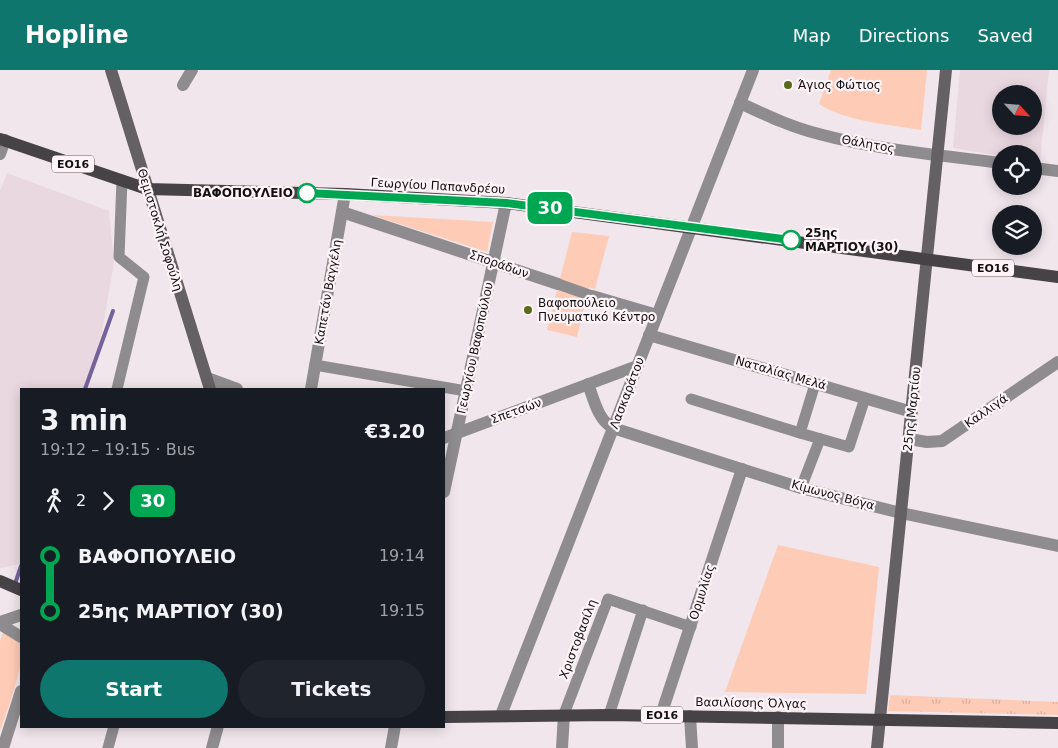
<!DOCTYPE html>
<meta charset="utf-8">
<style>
body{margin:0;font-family:"DejaVu Sans",sans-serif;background:#20242c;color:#f1f3f6;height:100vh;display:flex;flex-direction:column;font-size:19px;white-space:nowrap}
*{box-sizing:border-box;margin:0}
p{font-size:16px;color:#9ea1a6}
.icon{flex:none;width:28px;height:28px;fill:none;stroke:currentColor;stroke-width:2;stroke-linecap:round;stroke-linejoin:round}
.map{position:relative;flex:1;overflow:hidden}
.drawer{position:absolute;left:20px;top:318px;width:425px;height:340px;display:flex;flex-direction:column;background:#171b24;border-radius:0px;box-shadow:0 2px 12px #0003}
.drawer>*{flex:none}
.badge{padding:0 10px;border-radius:8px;font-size:18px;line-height:32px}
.needle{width:32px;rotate:116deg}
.tools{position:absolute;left:992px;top:15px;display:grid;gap:10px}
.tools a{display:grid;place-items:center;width:50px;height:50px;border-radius:50%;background:#171b24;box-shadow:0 2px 12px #0003;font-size:25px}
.map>.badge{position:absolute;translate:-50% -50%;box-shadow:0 0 0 2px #fff}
.legs{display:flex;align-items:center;gap:8px;height:55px;padding:0 20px;font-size:16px}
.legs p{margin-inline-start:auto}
.overview{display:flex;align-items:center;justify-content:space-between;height:85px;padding:0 20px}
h1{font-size:28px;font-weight:800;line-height:38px}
.button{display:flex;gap:10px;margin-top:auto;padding:10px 20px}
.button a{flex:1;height:58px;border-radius:30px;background:#0f766e;color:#fff;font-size:20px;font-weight:800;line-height:58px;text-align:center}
.button a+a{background:#20242c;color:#f1f3f6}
ul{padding:0 20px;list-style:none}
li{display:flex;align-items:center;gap:18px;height:55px;font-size:19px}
li i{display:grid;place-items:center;width:8px;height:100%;margin:0 6px;background:currentColor}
li i::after{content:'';width:12px;height:12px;margin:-6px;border:4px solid;border-radius:50%;background:#171b24}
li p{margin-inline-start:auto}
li:first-child i{background:linear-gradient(#0000 50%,currentColor 0)}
li:last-child i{background:linear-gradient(currentColor 50%,#0000 0)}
header{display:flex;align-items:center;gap:30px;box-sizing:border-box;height:70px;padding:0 25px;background:#0f766e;color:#fff}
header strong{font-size:24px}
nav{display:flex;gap:28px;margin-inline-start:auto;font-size:18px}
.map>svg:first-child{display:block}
.built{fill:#ead8e0;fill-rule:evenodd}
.grass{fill:url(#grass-tufts)}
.park{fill:#fecbb7}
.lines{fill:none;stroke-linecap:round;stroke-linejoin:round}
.stream{stroke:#75629c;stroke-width:4}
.pedestrian{stroke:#8f8c8f;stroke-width:11}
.minor{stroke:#8f8c8f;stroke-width:12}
.tertiary{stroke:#8f8c8f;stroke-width:12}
.secondary{stroke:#646064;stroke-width:12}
.primary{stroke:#464246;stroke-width:12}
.line-1-casing{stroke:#fff;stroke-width:11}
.line-1{stroke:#00a651;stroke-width:8}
.poi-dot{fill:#586b19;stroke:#fef4f8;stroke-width:2}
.stop-1-dot{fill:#fff;stroke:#00a651;stroke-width:2.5}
.labels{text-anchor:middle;stroke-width:4.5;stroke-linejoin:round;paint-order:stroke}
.shield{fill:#fef4f8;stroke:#5a5456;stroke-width:1}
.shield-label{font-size:11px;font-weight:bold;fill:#131011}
.poi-label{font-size:12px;fill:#131011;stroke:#fef4f8;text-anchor:start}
.street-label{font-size:12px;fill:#131011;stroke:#fef4f8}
.stop-label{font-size:12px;font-weight:bold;fill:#131011;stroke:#fef4f8;text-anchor:end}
</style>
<header>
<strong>Hopline</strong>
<nav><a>Map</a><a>Directions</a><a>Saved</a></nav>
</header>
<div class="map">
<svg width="1058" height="678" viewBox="0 0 1058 678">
<defs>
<pattern id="grass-tufts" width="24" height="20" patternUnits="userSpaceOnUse" patternTransform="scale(1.25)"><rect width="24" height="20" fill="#fecbb7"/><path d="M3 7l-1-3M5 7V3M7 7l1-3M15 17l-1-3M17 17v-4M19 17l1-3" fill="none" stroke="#d9ad9c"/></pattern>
</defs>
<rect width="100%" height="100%" fill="#f0e6eb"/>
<!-- built -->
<g class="built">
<path d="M 960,0 L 1049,0 L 1040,92 L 1034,91 L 1034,84 L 1001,84 L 1001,86 L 953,78 ZM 1001,24 L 1034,24 L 1034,56 L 1001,56 Z"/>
<path d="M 7,103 L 109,141 L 114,193 L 100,273 L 83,319 L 21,319 L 21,490 L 19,494 L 0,498 L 0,121 Z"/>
</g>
<!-- grass -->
<path class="grass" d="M 890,625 L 1058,632 L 1058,645 L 888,641 Z"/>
<!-- park -->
<g class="park">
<path d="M 831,0 L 927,0 L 921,60 C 889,54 846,52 819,34 Z"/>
<path d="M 372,145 L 493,152 L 487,182 Z"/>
<path d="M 572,162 L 609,166 L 595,219 L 589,217 L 577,267 L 547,260 Z"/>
<path d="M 778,475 L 879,497 L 866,624 L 725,622 Z"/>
<path d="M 4,560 C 10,564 19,567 21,574 C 26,593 6,642 0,661 L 0,571 Z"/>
</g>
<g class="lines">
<!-- stream -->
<g class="stream">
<path d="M 85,319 L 113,241"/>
<path d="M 15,514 L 21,496"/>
</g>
<!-- pedestrian -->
<g class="pedestrian">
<path d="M 558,214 L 592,226"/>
<path d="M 315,295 L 466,321"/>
<path d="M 117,319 L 144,207 L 119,187 L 122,110"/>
<path d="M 691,329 L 800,363 L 815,314"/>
<path d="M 800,363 L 849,377 L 865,328"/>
<path d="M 801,418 L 820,369"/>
<path d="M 564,644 L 608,529 L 691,557"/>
<path d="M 609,645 L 643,540"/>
<path d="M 108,678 L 114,656"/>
</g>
<!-- minor -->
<g class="minor">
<path d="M 183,15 L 192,0"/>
<path d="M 740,33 C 766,45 791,57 819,64 C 878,80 940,85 1001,93"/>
<path d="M 1034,98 L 1058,101"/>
<path d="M 342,142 L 558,214"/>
<path d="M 592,226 L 657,245"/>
<path d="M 649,265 L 912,342"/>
<path d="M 207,308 L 237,319"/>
<path d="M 588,314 C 594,330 598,350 613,358 L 801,418 L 901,443 L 1058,476"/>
<path d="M 311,319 L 345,124"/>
<path d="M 444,368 L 637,296"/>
<path d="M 909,369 L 927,372 L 942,371 L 1058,292"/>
<path d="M 444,422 L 506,133"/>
<path d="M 0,554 L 21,567"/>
<path d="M 501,645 L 753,0"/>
<path d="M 661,645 L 742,399"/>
<path d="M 690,646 L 692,678"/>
<path d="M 778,647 L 778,678"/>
<path d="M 3,678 L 21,621"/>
<path d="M 212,678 L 218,656"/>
<path d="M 391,678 L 395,656"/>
<path d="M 562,678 L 564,644"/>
</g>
<!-- tertiary -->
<g class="tertiary">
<path d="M 0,84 L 5,70"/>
<path d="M 0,552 L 21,545"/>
</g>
<!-- secondary -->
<g class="secondary">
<path d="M 111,0 L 210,319"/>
<path d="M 877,678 L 946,0"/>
</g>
<!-- primary -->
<g class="primary">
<path d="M 0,69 L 147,119 L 345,124 L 506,133 L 1058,207"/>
<path d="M 0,511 L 21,520"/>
<path d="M 444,647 L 609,645 L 1058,653"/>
</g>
</g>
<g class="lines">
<defs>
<path id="line-1" d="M 307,123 L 506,133 L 791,170"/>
</defs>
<!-- line-1 casing -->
<use href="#line-1" class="line-1-casing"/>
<!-- line-1 -->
<use href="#line-1" class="line-1"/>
</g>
<!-- markers -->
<g class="poi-dot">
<circle cx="788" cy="15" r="5"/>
<circle cx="528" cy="240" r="5"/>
</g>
<g class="stop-1-dot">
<circle cx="307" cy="123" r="9"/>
<circle cx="791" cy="170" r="9"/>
</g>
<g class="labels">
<!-- shield labels -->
<g class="shield">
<rect x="52" y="85.5" width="42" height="17" rx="4"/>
<rect x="972" y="189.5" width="42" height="17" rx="4"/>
<rect x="641" y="636.5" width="42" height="17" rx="4"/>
</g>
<g class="shield-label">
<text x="73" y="98">ΕΟ16</text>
<text x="993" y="202">ΕΟ16</text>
<text x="662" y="649">ΕΟ16</text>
</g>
<!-- poi labels -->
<g class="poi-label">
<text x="798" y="19">Άγιος Φώτιος</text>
<text x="538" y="237">Βαφοπούλειο<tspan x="538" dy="14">Πνευματικό Κέντρο</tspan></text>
</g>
<!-- street labels -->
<g class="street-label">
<text transform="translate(868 74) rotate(10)" y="4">Θάλητος</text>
<text transform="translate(438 116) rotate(3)" y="4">Γεωργίου Παπανδρέου</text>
<text transform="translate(160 160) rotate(73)" y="4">Θεμιστοκλή Σοφούλη</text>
<text transform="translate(499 194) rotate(19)" y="4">Σποράδων</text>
<text transform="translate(328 222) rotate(-80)" y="4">Καπετάν Βαγγέλη</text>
<text transform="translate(475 278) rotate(-78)" y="4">Γεωργίου Βαφοπούλου</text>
<text transform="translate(781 303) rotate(16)" y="4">Ναταλίας Μελά</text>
<text transform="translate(627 323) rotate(-69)" y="4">Λασκαράτου</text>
<text transform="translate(912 339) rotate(-84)" y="4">25ης Μαρτίου</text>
<text transform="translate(516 341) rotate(-20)" y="4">Σπετσών</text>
<text transform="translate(986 341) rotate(-35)" y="4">Καλλιγά</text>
<text transform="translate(833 425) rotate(15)" y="4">Κίμωνος Βόγα</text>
<text transform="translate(702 522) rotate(-72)" y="4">Ορμυλίας</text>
<text transform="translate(578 569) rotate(-69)" y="4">Χριστοβασίλη</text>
<text transform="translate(751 633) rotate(1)" y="4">Βασιλίσσης Όλγας</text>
</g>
<!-- stop labels -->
<g class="stop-label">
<text x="293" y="127">ΒΑΦΟΠΟΥΛΕΙΟ</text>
<text x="805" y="167" text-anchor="start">25ης<tspan x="805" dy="14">ΜΑΡΤΙΟΥ (30)</tspan></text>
</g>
</g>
</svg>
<div class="tools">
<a><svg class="needle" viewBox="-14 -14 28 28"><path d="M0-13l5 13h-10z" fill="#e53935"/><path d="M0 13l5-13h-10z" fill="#9ea1a6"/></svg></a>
<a><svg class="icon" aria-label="locate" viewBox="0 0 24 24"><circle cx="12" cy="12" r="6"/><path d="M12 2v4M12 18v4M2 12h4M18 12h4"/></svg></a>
<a><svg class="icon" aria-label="layers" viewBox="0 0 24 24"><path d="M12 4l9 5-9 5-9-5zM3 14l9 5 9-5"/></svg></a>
</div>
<b class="badge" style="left:550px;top:138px;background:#00a651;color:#fff">30</b>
<section class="drawer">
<div class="overview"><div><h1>3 min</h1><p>19:12 – 19:15 · Bus</p></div><b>€3.20</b></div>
<div class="legs"><svg class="icon" aria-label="walk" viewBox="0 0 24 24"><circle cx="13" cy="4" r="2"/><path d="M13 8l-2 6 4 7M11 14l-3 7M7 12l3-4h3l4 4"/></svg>2<svg class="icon" aria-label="forward" viewBox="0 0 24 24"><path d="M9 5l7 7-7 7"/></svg><b class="badge" style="background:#00a651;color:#fff">30</b></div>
<ul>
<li><i style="color:#00a651"></i><b>ΒΑΦΟΠΟΥΛΕΙΟ</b><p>19:14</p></li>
<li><i style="color:#00a651"></i><b>25ης ΜΑΡΤΙΟΥ (30)</b><p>19:15</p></li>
</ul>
<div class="button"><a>Start</a><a>Tickets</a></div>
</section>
</div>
